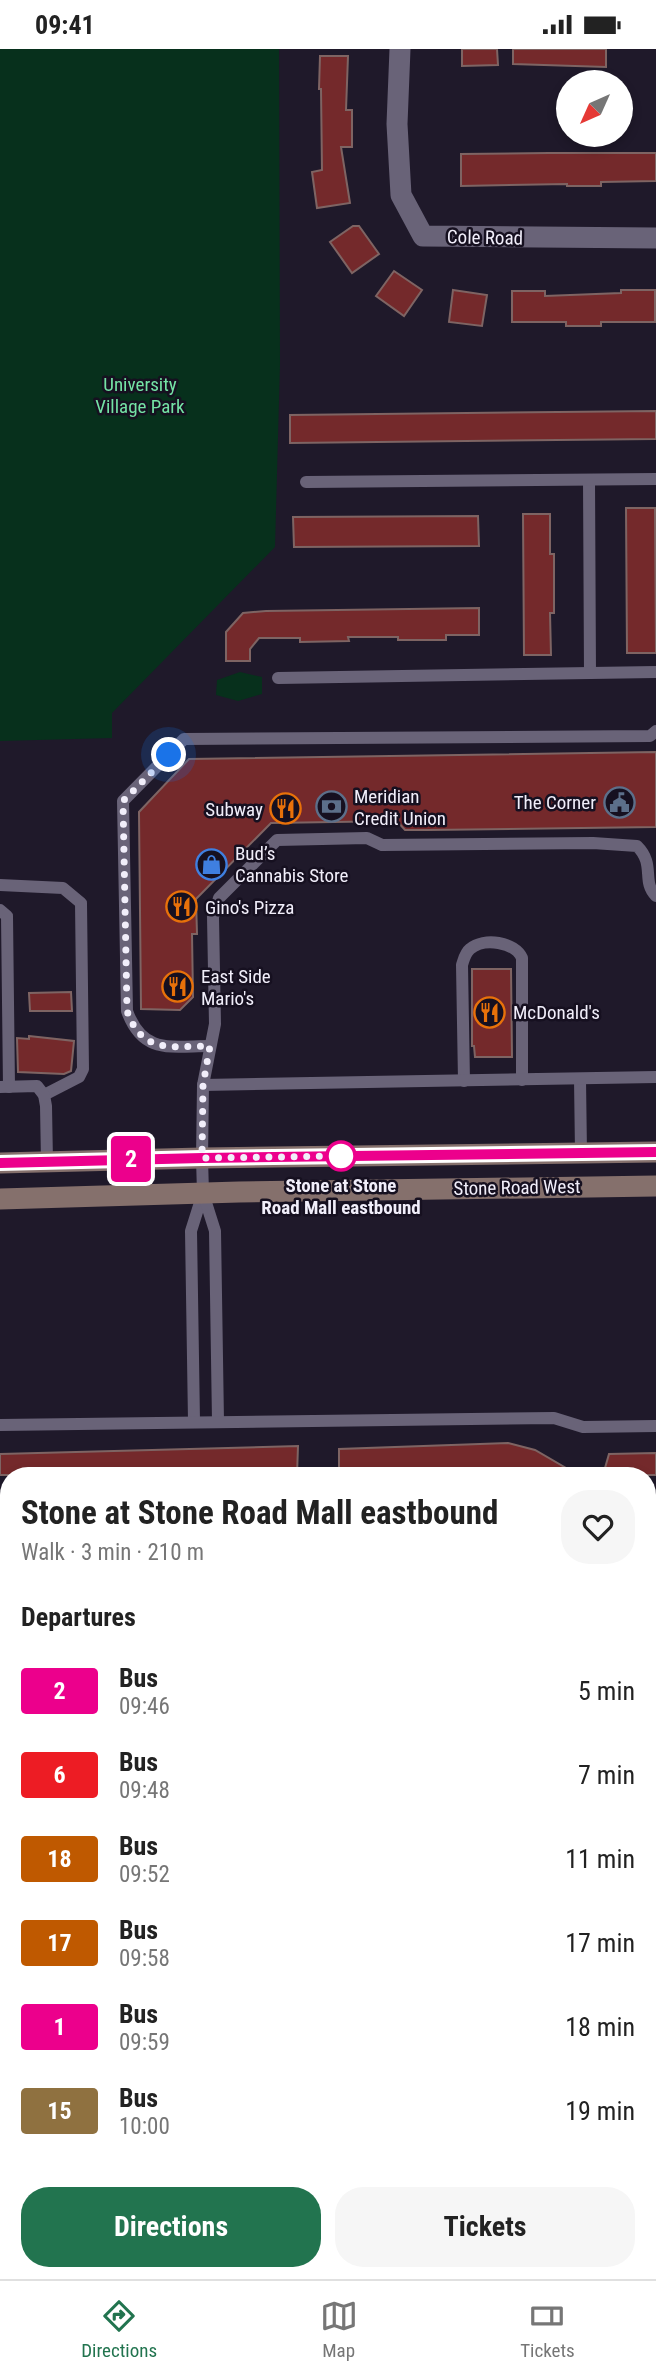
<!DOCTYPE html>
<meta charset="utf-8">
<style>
body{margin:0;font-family:"Roboto Condensed",sans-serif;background:#f6f6f6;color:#222;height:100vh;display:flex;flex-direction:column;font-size:26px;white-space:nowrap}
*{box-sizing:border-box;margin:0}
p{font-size:23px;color:#767676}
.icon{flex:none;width:38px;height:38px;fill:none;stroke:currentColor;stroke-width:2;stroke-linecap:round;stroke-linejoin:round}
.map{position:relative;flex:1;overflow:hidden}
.side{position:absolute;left:0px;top:1418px;width:656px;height:814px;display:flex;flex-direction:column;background:#fff;border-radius:28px 28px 0 0;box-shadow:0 4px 10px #0003}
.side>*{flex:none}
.badge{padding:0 14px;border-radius:5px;font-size:24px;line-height:46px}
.needle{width:46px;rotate:225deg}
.fabs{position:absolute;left:556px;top:21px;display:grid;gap:14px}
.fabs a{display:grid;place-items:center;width:77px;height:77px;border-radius:50%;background:#fff;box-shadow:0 4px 10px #0003;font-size:35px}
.you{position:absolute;width:35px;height:35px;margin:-18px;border:5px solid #fff;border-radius:50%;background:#1a73e8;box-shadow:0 0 0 10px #1a73e833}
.map>.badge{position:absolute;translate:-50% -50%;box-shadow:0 0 0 4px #fff}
h2{padding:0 21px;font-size:26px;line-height:63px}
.round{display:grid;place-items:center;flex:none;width:74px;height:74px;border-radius:28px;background:#f6f6f6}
.head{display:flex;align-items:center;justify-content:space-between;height:119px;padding:0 21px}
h1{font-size:33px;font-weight:700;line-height:52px}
.primary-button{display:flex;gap:14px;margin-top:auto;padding:14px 21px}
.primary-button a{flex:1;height:80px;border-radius:28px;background:#22744f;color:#fff;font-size:28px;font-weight:700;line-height:80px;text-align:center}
.primary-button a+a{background:#f6f6f6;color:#222}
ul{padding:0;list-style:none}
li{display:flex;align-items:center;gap:21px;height:84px;padding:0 21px}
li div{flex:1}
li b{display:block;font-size:26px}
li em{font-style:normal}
li .badge{min-width:77px;font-weight:700;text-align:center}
.status{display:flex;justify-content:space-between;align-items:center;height:49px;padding:0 35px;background:#fff;direction:ltr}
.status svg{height:19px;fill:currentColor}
.menu{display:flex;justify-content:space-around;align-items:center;height:98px;border-top:2px solid #e0e0e0;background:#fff;font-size:19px;color:#767676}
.menu a{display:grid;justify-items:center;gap:4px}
.menu .on{color:#22744f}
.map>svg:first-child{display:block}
.green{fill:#07301c}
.building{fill:#74292b;stroke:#7e6463;stroke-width:2}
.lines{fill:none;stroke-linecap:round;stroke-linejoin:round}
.service{stroke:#696378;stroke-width:12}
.minor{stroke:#696378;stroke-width:21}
.tertiary{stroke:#696378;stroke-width:21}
.secondary{stroke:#85706c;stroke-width:21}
.line-casing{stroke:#fff;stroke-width:16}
.line{stroke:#ec008c;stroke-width:10}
.walk{stroke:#f1eefa;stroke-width:7;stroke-dasharray:0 12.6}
.stop-dot{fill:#fff;stroke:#ec008c;stroke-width:3.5}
.labels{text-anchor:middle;stroke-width:5;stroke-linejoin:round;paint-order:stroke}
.street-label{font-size:19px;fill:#f1eefa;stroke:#161020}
.park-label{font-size:19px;fill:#74e3a5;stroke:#161020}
.poi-label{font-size:19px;fill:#f1eefa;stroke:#161020;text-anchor:start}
.stop-label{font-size:19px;font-weight:bold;fill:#f1eefa;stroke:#161020}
</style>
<div class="status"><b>09:41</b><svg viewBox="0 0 49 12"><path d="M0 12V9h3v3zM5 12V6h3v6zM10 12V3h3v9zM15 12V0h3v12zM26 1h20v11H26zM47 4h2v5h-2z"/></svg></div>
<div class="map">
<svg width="656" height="2230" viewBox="0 0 656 2230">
<rect width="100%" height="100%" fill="#1f192a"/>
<!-- green -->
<g class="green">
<path d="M 0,0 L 279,0 L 280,315 L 275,498 L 112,664 L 112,689 L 0,692 Z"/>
<path d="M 240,623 L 262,628 L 262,645 L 238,652 L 216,646 L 217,631 Z"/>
</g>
<!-- building -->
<g class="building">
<path d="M 462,0 L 497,0 L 498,16 L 462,17 Z"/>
<path d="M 513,0 L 606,0 L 606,18 L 513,15 Z"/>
<path d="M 320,7 L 348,7 L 346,61 L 352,61 L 352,98 L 341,98 L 350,154 L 317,159 L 312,123 L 322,121 L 321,40 L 319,40 Z"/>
<path d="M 549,104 L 656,104 L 656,132 L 601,133 L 601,137 L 567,137 L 567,135 L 461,137 L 461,105 Z"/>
<path d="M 353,177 L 359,177 L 379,205 L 352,224 L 330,193 Z"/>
<path d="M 394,222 L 422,241 L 404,267 L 376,247 Z"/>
<path d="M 453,241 L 487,246 L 482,277 L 449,273 Z"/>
<path d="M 621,241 L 655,241 L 655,273 L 601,273 L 601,277 L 566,277 L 566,273 L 512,273 L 512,242 L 545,242 L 545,247 L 621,244 Z"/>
<path d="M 656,362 L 656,390 L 290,394 L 290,366 Z"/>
<path d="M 626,459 L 655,459 L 656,604 L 627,604 Z"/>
<path d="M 523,465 L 550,465 L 550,505 L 554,505 L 554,564 L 550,564 L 551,606 L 524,606 Z"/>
<path d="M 478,467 L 479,497 L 294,498 L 293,468 Z"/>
<path d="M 479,559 L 479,586 L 446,586 L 446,591 L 398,591 L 398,588 L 348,588 L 349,592 L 300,593 L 300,589 L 259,589 L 250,600 L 250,612 L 226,612 L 226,583 L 243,564 L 266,562 Z"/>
<path d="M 656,703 L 656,778 L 428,781 L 405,781 L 397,772 L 271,774 L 196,850 L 197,885 L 192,885 L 193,948 L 180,961 L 141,960 L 139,763 L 189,710 Z"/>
<path d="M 472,920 L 511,920 L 512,1008 L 475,1008 L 474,997 L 472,997 Z"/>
<path d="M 71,943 L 72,962 L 30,962 L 29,944 Z"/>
<path d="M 29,987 L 74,992 L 71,1022 L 64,1025 L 18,1023 L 17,989 L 29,990 Z"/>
<path d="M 508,1394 L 535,1401 L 578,1426 L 339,1426 L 339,1400 Z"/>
<path d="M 298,1397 L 297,1426 L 0,1426 L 0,1405 Z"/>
<path d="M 656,1404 L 656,1426 L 603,1426 L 609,1405 Z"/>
</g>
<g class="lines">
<!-- service -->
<g class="service">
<path d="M 589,431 L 590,624"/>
<path d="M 306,433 L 656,430"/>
<path d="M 278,629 L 656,623"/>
<path d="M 0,836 L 63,839 L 81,854 L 83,1020 L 79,1028 L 44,1046"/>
<path d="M 0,861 L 7,867 L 9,1038"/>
<path d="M 210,997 C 171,997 143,1006 127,962 L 123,752 L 184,690 L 650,687 L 656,682"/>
<path d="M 580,1030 L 581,1104"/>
<path d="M 464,1032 L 462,916 C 464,910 465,904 470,900 C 484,888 515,893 522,909 L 522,1031"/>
<path d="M 203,1036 L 656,1028"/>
<path d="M 0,1038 L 37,1037 L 44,1046 L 46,1057 L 47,1113"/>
<path d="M 194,1372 L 191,1182 L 203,1144"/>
<path d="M 218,1372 L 215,1182 L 203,1144 L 202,1109 L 203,1036 L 215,975 L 213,868 L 219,849 L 277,791 L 367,789 L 382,796 L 593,794 L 637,797 C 656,816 641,832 656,847"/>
<path d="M 0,1376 L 554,1369 L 583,1378 L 656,1377"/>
<path d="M 0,1722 L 9,1722"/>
<path d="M 648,1829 L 656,1829"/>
<path d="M 0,1909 L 9,1897"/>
<path d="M 6,2102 L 9,1979"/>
</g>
<!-- minor -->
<path class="minor" d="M 400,0 L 397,75 L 401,146 L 423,187 L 656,189"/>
<!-- tertiary -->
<g class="tertiary">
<path d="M 648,1893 L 656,1893"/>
<path d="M 117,2230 L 119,2222"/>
</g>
<!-- secondary -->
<g class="secondary">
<path d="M 0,1114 L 202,1109 L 656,1103"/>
<path d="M 0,1150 L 239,1143 L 656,1137"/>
</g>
</g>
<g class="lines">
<defs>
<path id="line" d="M 0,1114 L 202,1109 L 656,1103"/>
</defs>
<!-- line casing -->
<use href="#line" class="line-casing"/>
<!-- line -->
<use href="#line" class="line"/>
<!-- walk -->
<path class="walk" d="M 169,706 L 123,752 L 127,962 C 143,1006 171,997 210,997 L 203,1036 L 202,1109 L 344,1107 L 341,1107"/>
</g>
<!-- icons -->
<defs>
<symbol id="civic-ring" viewBox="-11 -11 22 22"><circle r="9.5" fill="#161020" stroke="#5c6f8a" stroke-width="1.5"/><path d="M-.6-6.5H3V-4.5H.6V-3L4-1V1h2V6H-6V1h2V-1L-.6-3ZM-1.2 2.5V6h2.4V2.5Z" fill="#5c6f8a"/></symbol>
<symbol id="bank-ring" viewBox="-11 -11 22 22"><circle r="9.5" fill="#161020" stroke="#5c6f8a" stroke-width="1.5"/><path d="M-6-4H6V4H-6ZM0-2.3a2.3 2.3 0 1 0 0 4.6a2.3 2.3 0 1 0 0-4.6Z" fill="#5c6f8a"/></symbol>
<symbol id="restaurant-ring" viewBox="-11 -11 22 22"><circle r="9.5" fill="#161020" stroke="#e8710a" stroke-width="1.5"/><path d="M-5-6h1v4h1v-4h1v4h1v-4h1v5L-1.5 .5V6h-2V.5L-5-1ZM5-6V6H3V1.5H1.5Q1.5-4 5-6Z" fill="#e8710a"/></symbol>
<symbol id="shop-ring" viewBox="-11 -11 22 22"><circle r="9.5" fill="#161020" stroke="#3f7fe0" stroke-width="1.5"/><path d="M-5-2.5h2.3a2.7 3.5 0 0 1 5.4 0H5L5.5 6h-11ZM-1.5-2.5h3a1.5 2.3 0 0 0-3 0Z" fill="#3f7fe0"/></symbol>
</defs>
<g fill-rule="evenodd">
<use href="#civic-ring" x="602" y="736" width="35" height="35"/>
<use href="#bank-ring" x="314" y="740" width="35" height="35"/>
<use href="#restaurant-ring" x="268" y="742" width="35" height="35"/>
<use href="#shop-ring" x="194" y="798" width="35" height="35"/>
<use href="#restaurant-ring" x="164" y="840" width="35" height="35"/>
<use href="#restaurant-ring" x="160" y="920" width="35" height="35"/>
<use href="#restaurant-ring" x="472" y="946" width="35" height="35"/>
</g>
<!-- markers -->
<circle class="stop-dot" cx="341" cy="1107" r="14"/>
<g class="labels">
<!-- street labels -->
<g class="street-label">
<text transform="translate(485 188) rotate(1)" y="7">Cole Road</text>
<text transform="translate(517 1138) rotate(-1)" y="7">Stone Road West</text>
</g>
<!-- park labels -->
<g class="park-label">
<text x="140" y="342">University<tspan x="140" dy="22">Village Park</tspan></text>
</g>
<!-- poi labels -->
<g class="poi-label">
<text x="354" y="754">Meridian<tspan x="354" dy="22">Credit Union</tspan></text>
<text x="596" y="760" text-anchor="end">The Corner</text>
<text x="263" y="767" text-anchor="end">Subway</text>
<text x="235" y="811">Bud’s<tspan x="235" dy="22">Cannabis Store</tspan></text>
<text x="205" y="865">Gino's Pizza</text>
<text x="201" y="934">East Side<tspan x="201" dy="22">Mario's</tspan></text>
<text x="513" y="970">McDonald's</text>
</g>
<!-- stop labels -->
<g class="stop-label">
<text x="341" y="1143">Stone at Stone<tspan x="341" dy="22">Road Mall eastbound</tspan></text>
</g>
</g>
</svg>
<div class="fabs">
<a><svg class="needle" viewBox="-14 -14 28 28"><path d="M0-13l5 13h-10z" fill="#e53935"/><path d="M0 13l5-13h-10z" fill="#767676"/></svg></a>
</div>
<div class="you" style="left:169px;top:706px"></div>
<b class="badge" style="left:131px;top:1110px;background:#ec008c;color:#fff">2</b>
<section class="side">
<div class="head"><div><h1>Stone at Stone Road Mall eastbound</h1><p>Walk · 3 min · 210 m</p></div><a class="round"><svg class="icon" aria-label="heart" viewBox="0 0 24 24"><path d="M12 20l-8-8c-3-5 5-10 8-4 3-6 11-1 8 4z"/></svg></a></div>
<h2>Departures</h2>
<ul>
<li><span class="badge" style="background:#ec008c;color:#fff">2</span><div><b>Bus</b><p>09:46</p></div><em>5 min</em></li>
<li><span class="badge" style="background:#ed1c24;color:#fff">6</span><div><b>Bus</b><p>09:48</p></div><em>7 min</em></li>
<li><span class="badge" style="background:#bf5900;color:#fff">18</span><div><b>Bus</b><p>09:52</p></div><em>11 min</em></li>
<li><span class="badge" style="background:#bf5900;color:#fff">17</span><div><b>Bus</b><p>09:58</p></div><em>17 min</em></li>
<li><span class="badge" style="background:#ec008c;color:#fff">1</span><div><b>Bus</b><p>09:59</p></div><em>18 min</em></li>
<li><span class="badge" style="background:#8f7140;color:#fff">15</span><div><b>Bus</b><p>10:00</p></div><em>19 min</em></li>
</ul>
<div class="primary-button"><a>Directions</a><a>Tickets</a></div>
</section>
</div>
<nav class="menu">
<a class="on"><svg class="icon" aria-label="directions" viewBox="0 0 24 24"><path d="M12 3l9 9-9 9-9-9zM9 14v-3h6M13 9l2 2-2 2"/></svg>Directions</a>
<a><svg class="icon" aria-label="map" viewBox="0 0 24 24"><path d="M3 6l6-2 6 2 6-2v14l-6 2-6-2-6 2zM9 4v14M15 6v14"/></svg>Map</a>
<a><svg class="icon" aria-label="tickets" viewBox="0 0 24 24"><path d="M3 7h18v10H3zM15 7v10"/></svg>Tickets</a>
</nav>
